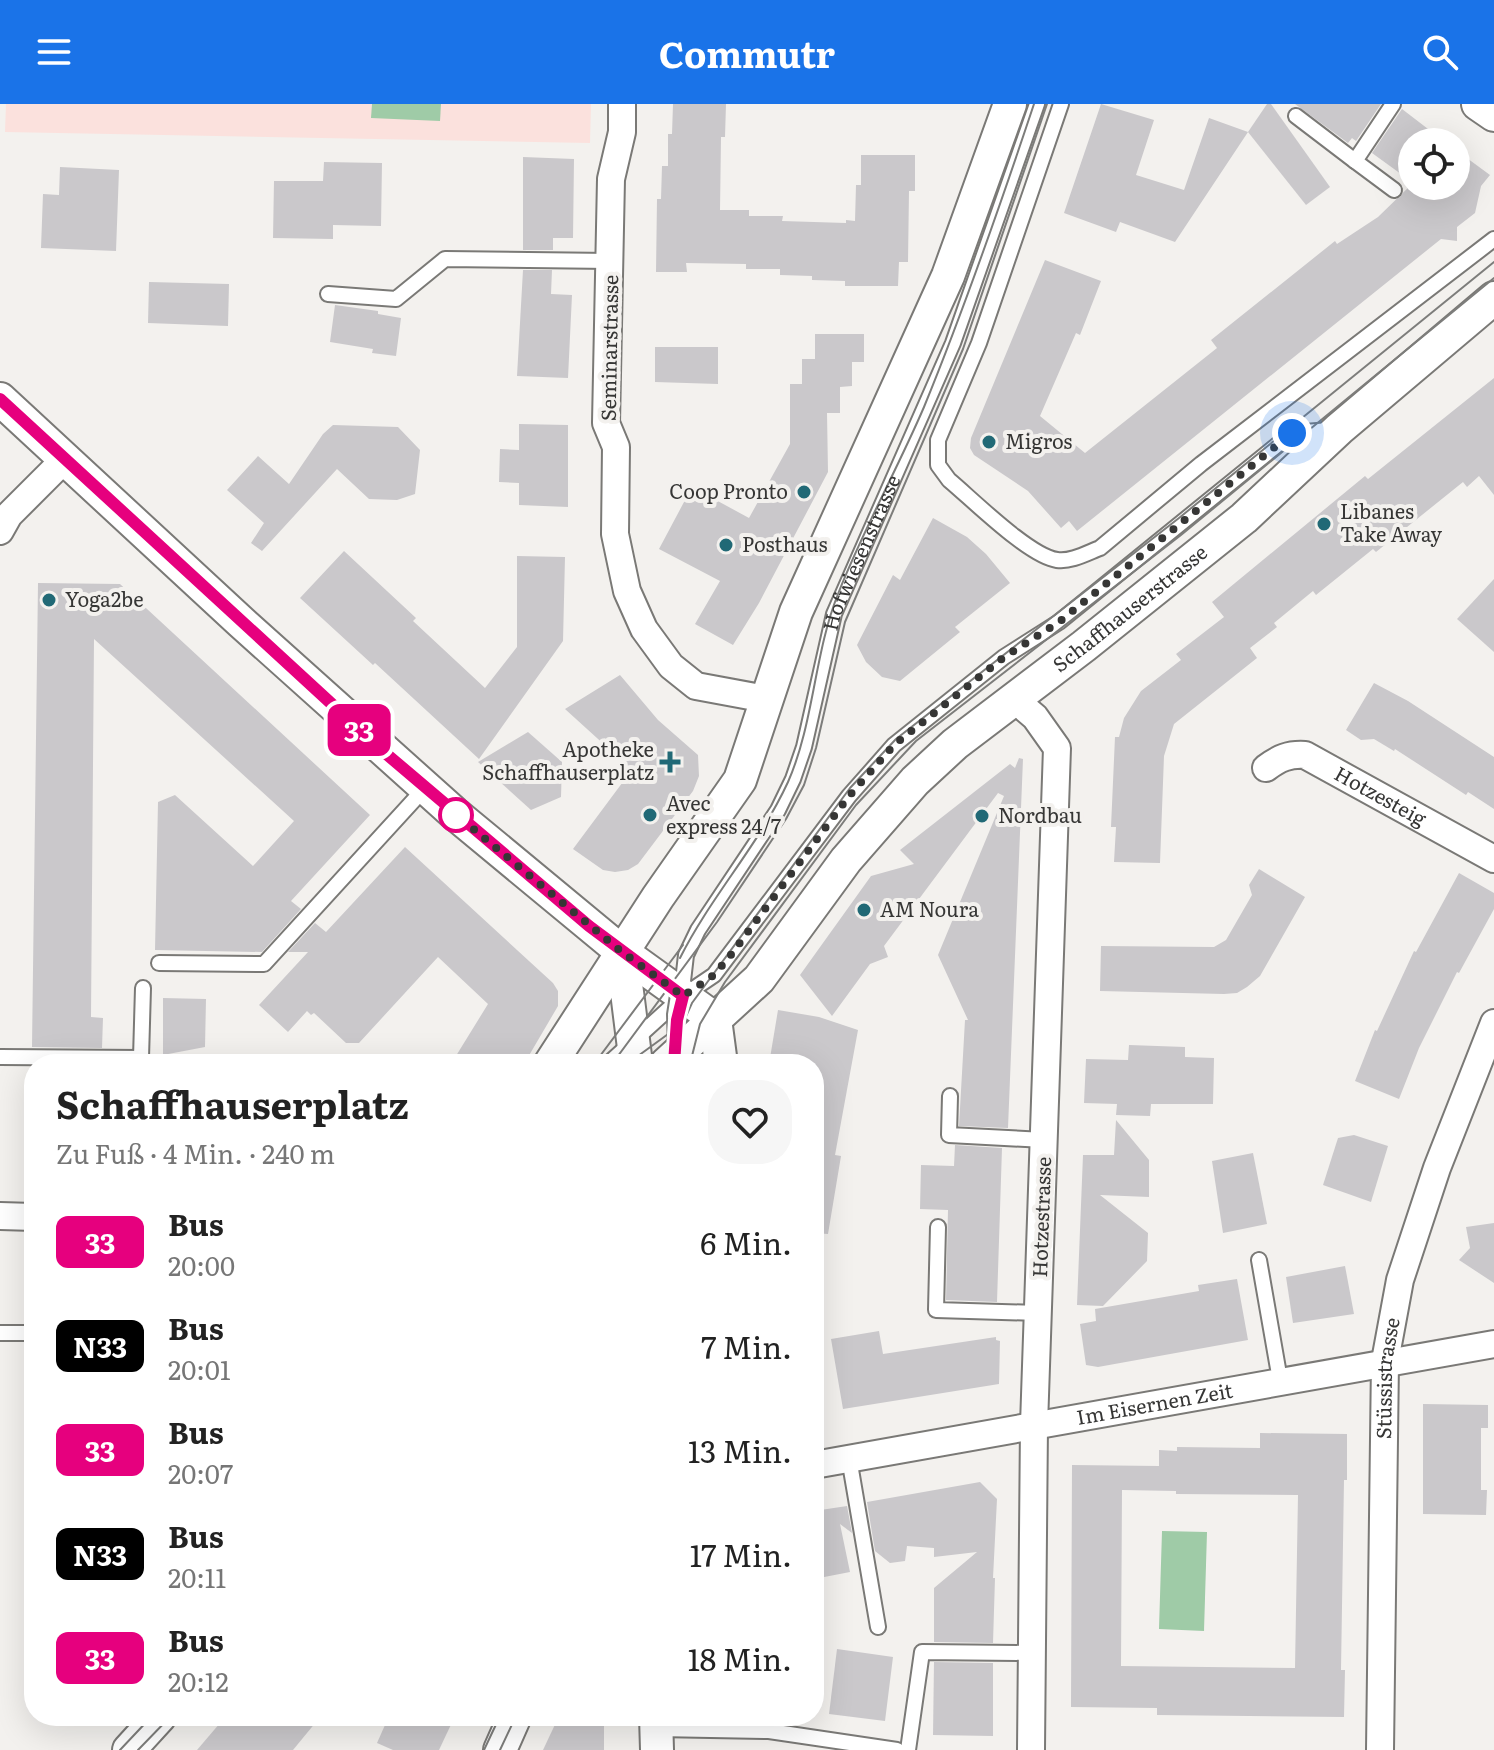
<!DOCTYPE html>
<html lang="de">
<meta charset="utf-8">
<style>
body{margin:0;font-family:Literata,serif;background:#f6f6f6;color:#222;height:100vh;display:flex;flex-direction:column;font-size:30px;white-space:nowrap}
*{box-sizing:border-box;margin:0}
p{font-size:26px;color:#767676}
.icon{flex:none;width:44px;height:44px;fill:none;stroke:currentColor;stroke-width:2;stroke-linecap:round;stroke-linejoin:round}
.map{position:relative;flex:1;overflow:hidden}
.side{position:absolute;left:24px;top:950px;width:800px;height:672px;display:flex;flex-direction:column;background:#fff;border-radius:32px;box-shadow:0 8px 32px #0002}
.side>*{flex:none}
.badge{padding:0 16px;border-radius:12px;font-size:28px;line-height:52px}
.buttons{position:absolute;left:1398px;top:24px;display:grid;gap:16px}
.buttons a{display:grid;place-items:center;width:72px;height:72px;border-radius:50%;background:#fff;box-shadow:0 8px 32px #0002;font-size:40px}
.you{position:absolute;width:40px;height:40px;margin:-20px;border:6px solid #fff;border-radius:50%;background:#1a73e8;box-shadow:0 0 0 12px #1a73e833}
.map>.badge{position:absolute;translate:-50% -50%;box-shadow:0 0 0 4px #fff}
.round{display:grid;place-items:center;flex:none;width:84px;height:84px;border-radius:32px;background:#f6f6f6}
.summary{display:flex;align-items:center;justify-content:space-between;height:136px;padding:0 32px}
h1{font-size:38px;font-weight:700;line-height:60px}
ul{padding:0;list-style:none}
li{display:flex;align-items:center;gap:24px;height:104px;padding:0 32px}
li div{flex:1}
li b{display:block;font-size:30px}
li em{font-style:normal}
li .badge{min-width:88px;font-weight:700;text-align:center}
header{display:flex;justify-content:space-between;align-items:center;height:104px;padding:0 32px;background:#1a73e8;color:#fff;font-size:36px;font-weight:700}
.map>svg:first-child{display:block}
.education{fill:#fbe1dd}
.green{fill:#9fcba7}
.building{fill:#cac8cb;fill-rule:evenodd}
.lines{fill:none;stroke-linecap:round;stroke-linejoin:round}
.service-casing{stroke:#7a7976;stroke-width:18}
.minor-casing{stroke:#7a7976;stroke-width:30}
.tertiary-casing{stroke:#7a7976;stroke-width:36}
.service{stroke:#fff;stroke-width:14}
.minor{stroke:#fff;stroke-width:26}
.tertiary{stroke:#fff;stroke-width:32}
.tram{stroke:#7d7d7b;stroke-width:2}
.line-casing{stroke:#fff;stroke-width:18}
.line{stroke:#e6007e;stroke-width:12}
.walk{stroke:#363635;stroke-width:8;stroke-dasharray:0 14.4}
.poi-dot{fill:#216976;stroke:#f3f1ee;stroke-width:3}
.stop-dot{fill:#fff;stroke:#e6007e;stroke-width:4}
.labels{text-anchor:middle;stroke-width:8;stroke-linejoin:round;paint-order:stroke}
.street-label{font-size:20px;fill:#363635;stroke:#f3f1ee}
.poi-label{font-size:20px;fill:#363635;stroke:#f3f1ee;text-anchor:start}
</style>
<header><svg class="icon" aria-label="menu" viewBox="0 0 24 24"><path d="M4 6h16M4 12h16M4 18h16"/></svg>Commutr<svg class="icon" aria-label="search" viewBox="0 0 24 24"><circle cx="10" cy="10" r="6"/><path d="M15 15l6 6"/></svg></header>
<div class="map">
<svg width="1494" height="1646" viewBox="0 0 1494 1646">
<rect width="100%" height="100%" fill="#f3f1ee"/>
<!-- education -->
<path class="education" d="M 6,0 L 591,0 L 590,39 L 5,28 Z"/>
<!-- green -->
<g class="green">
<path d="M 372,0 L 441,0 L 440,17 L 371,14 Z"/>
<path d="M 1162,1427 L 1207,1428 L 1204,1527 L 1159,1525 Z"/>
</g>
<!-- building -->
<g class="building">
<path d="M 673,0 L 726,0 L 725,33 L 721,33 L 720,106 L 749,106 L 749,112 L 783,112 L 782,117 L 846,119 L 846,116 L 855,117 L 856,81 L 861,81 L 861,51 L 915,51 L 915,87 L 909,87 L 908,158 L 899,158 L 898,182 L 845,182 L 845,177 L 812,176 L 812,172 L 780,171 L 780,165 L 746,165 L 746,160 L 686,159 L 687,168 L 656,168 L 657,95 L 661,95 L 662,62 L 668,62 L 668,30 L 672,30 Z"/>
<path d="M 1101,0 L 1154,16 L 1136,71 L 1184,86 L 1209,14 L 1248,28 L 1175,138 L 1120,118 L 1116,128 L 1064,109 Z"/>
<path d="M 1267,0 L 1271,0 L 1330,83 L 1306,101 L 1248,28 Z"/>
<path d="M 1295,0 L 1381,0 L 1356,37 L 1352,34 L 1348,39 Z"/>
<path d="M 1402,5 L 1445,38 L 1412,38 L 1412,78 L 1372,49 Z"/>
<path d="M 1456,46 L 1490,71 L 1481,82 L 1475,109 L 1457,123 L 1457,137 L 1441,135 L 1077,427 L 1069,417 L 1061,424 L 1028,387 L 974,351 L 970,344 L 971,334 L 1045,156 L 1101,177 L 1080,231 L 1076,229 L 1040,312 L 1085,349 L 1217,244 L 1211,236 L 1335,137 L 1337,140 L 1378,113 L 1412,80 L 1456,82 Z"/>
<path d="M 523,53 L 574,55 L 573,134 L 553,134 L 553,146 L 523,146 Z"/>
<path d="M 324,58 L 382,59 L 381,122 L 333,121 L 333,135 L 273,134 L 274,77 L 323,77 Z"/>
<path d="M 60,63 L 119,66 L 116,147 L 41,144 L 43,90 L 59,91 Z"/>
<path d="M 523,166 L 552,166 L 551,190 L 572,191 L 568,274 L 517,272 Z"/>
<path d="M 149,178 L 229,180 L 228,222 L 148,219 Z"/>
<path d="M 335,201 L 378,207 L 378,210 L 401,214 L 396,252 L 372,249 L 373,245 L 330,238 Z"/>
<path d="M 815,230 L 864,230 L 864,258 L 852,258 L 852,282 L 840,283 L 840,309 L 827,309 L 828,368 L 759,499 L 733,541 L 695,520 L 720,477 L 659,445 L 692,383 L 749,414 L 790,340 L 790,280 L 802,280 L 802,255 L 815,255 Z"/>
<path d="M 655,243 L 718,243 L 718,280 L 655,278 Z"/>
<path d="M 1494,274 L 1494,391 L 1479,372 L 1467,383 L 1463,378 L 1376,448 L 1373,445 L 1316,491 L 1313,487 L 1274,519 L 1277,523 L 1250,544 L 1257,554 L 1174,620 L 1164,652 L 1160,759 L 1114,758 L 1116,723 L 1111,723 L 1115,633 L 1119,633 L 1124,614 L 1141,587 L 1181,556 L 1176,550 L 1224,513 L 1212,498 L 1365,372 L 1368,375 Z"/>
<path d="M 519,320 L 568,321 L 568,403 L 519,401 L 519,379 L 499,378 L 500,345 L 519,346 Z"/>
<path d="M 333,321 L 398,323 L 420,346 L 415,390 L 397,396 L 369,395 L 337,365 L 262,447 L 251,439 L 264,419 L 227,386 L 258,352 L 289,380 L 323,330 Z"/>
<path d="M 933,414 L 967,433 L 986,450 L 1010,479 L 955,523 L 960,528 L 900,577 L 882,573 L 866,558 L 857,541 L 893,471 L 900,476 Z"/>
<path d="M 344,447 L 416,514 L 413,517 L 485,584 L 517,543 L 517,452 L 565,453 L 563,537 L 479,655 L 375,559 L 373,561 L 300,494 Z"/>
<path d="M 1494,475 L 1494,548 L 1457,515 Z"/>
<path d="M 38,479 L 120,480 L 370,711 L 291,797 L 301,805 L 262,848 L 155,846 L 158,698 L 175,691 L 253,762 L 294,717 L 94,535 L 91,913 L 103,914 L 102,944 L 32,943 Z"/>
<path d="M 620,571 L 658,616 L 698,651 L 699,672 L 693,687 L 638,760 L 628,766 L 615,768 L 603,766 L 573,745 L 634,663 L 630,664 L 565,605 Z"/>
<path d="M 1374,579 L 1408,597 L 1494,653 L 1494,705 L 1468,688 L 1466,691 L 1395,645 L 1394,647 L 1374,635 L 1361,636 L 1346,626 Z"/>
<path d="M 528,628 L 562,658 L 561,693 L 531,706 L 478,658 Z"/>
<path d="M 1019,654 L 1023,655 L 1008,1024 L 959,1022 L 965,916 L 968,916 L 938,851 L 1004,692 L 998,689 L 884,842 L 888,853 L 870,860 L 832,912 L 800,871 L 871,772 L 914,760 L 900,746 L 1010,660 L 1015,664 Z"/>
<path d="M 405,743 L 553,879 L 558,887 L 558,902 L 524,960 L 451,960 L 488,900 L 438,853 L 359,939 L 346,939 L 314,909 L 311,911 L 307,907 L 288,928 L 259,901 L 308,848 L 288,848 L 315,819 L 326,828 Z"/>
<path d="M 1259,765 L 1305,793 L 1260,872 L 1247,883 L 1237,889 L 1224,890 L 1100,887 L 1101,842 L 1214,843 L 1226,836 L 1252,791 L 1249,781 Z"/>
<path d="M 1459,769 L 1494,789 L 1494,805 L 1459,869 L 1457,868 L 1419,944 L 1399,995 L 1355,977 L 1375,926 L 1377,927 L 1414,847 L 1416,848 Z"/>
<path d="M 163,894 L 206,895 L 205,943 L 163,951 Z"/>
<path d="M 778,906 L 819,913 L 858,926 L 835,1051 L 841,1052 L 828,1130 L 814,1129 L 814,960 L 769,960 Z"/>
<path d="M 1129,941 L 1185,943 L 1185,953 L 1214,954 L 1213,1000 L 1151,1000 L 1150,1012 L 1116,1011 L 1117,1000 L 1084,999 L 1086,955 L 1128,956 Z"/>
<path d="M 1116,1016 L 1149,1056 L 1149,1093 L 1100,1091 L 1148,1129 L 1147,1157 L 1103,1202 L 1077,1201 L 1083,1051 L 1114,1051 Z"/>
<path d="M 1354,1031 L 1388,1042 L 1371,1098 L 1323,1081 L 1338,1034 Z"/>
<path d="M 955,1041 L 1002,1044 L 997,1198 L 946,1196 L 948,1106 L 920,1105 L 921,1061 L 954,1062 Z"/>
<path d="M 1253,1049 L 1267,1120 L 1223,1129 L 1212,1057 Z"/>
<path d="M 1494,1119 L 1494,1179 L 1459,1156 L 1470,1144 L 1466,1123 Z"/>
<path d="M 1345,1162 L 1354,1210 L 1293,1219 L 1286,1173 Z"/>
<path d="M 1237,1175 L 1248,1236 L 1098,1263 L 1086,1261 L 1080,1220 L 1096,1217 L 1095,1205 L 1199,1187 L 1198,1181 Z"/>
<path d="M 879,1227 L 883,1250 L 996,1233 L 996,1236 L 1000,1237 L 999,1280 L 843,1305 L 831,1235 Z"/>
<path d="M 1423,1300 L 1488,1301 L 1488,1324 L 1481,1324 L 1481,1386 L 1487,1386 L 1486,1411 L 1423,1410 Z"/>
<path d="M 1260,1329 L 1347,1330 L 1347,1376 L 1344,1376 L 1341,1566 L 1345,1566 L 1344,1613 L 1157,1611 L 1157,1604 L 1071,1603 L 1072,1361 L 1159,1362 L 1159,1346 L 1177,1347 L 1177,1343 L 1260,1344 ZM 1122,1386 L 1176,1387 L 1176,1390 L 1298,1391 L 1295,1564 L 1121,1562 Z"/>
<path d="M 980,1378 L 997,1395 L 993,1474 L 995,1474 L 993,1539 L 934,1538 L 934,1484 L 977,1448 L 934,1453 L 934,1444 L 907,1442 L 905,1457 L 890,1459 L 875,1447 L 867,1398 Z"/>
<path d="M 847,1402 L 852,1429 L 840,1420 L 850,1468 L 814,1475 L 814,1407 Z"/>
<path d="M 837,1545 L 893,1553 L 885,1617 L 829,1610 Z"/>
<path d="M 934,1558 L 993,1559 L 993,1632 L 933,1631 Z"/>
<path d="M 226,1612 L 321,1612 L 293,1646 L 197,1646 Z"/>
<path d="M 389,1612 L 455,1612 L 439,1646 L 393,1646 L 377,1639 Z"/>
<path d="M 559,1612 L 604,1612 L 604,1646 L 543,1646 Z"/>
</g>
<g class="lines">
<defs>
<g id="service">
<path d="M 1061,0 L 979,239 L 938,336 L 938,361 L 949,376 C 973,396 1029,452 1057,456 C 1071,458 1087,449 1100,444 L 1201,360 L 1494,135"/>
<path d="M 1296,12 L 1355,57 L 1393,0"/>
<path d="M 1355,57 L 1394,86"/>
<path d="M 328,190 L 396,195 L 445,155 L 611,157"/>
<path d="M 159,859 L 264,860 L 425,684"/>
<path id="s1" d="M 675,947 L 686,851 L 698,826 L 778,706 L 793,675 L 804,643 L 834,510 L 953,239 L 1037,0"/>
<path d="M 0,953 L 141,954 L 143,884"/>
<path d="M 608,960 L 683,892 L 714,871 L 849,692 L 894,641 L 1004,553 L 1059,518 L 1292,329 L 1330,326"/>
<path d="M 950,992 L 949,1031 L 1044,1036"/>
<path d="M 938,1123 L 936,1206 L 1038,1209"/>
<path d="M 1259,1156 L 1280,1276"/>
<path d="M 0,1229 L 34,1229"/>
<path d="M 849,1354 L 878,1523"/>
<path d="M 657,1625 L 769,1627 L 897,1646"/>
<path d="M 908,1646 L 922,1548 L 1031,1549"/>
</g>
<g id="minor">
<path d="M 622,0 L 622,28 L 611,75 L 606,319 L 616,343 L 615,430 L 627,487 L 644,525 L 671,562 L 696,582 L 766,595"/>
<path d="M 0,427 L 9,411 L 65,355"/>
<path d="M 1015,596 L 1035,613 L 1057,644 L 1034,1321 L 1031,1646"/>
<path id="s2" d="M 1266,664 C 1279,654 1289,650 1305,651 L 1494,755"/>
<path d="M 0,1112 L 34,1113"/>
<path id="s3" d="M 814,1361 L 1494,1240"/>
<path id="s4" d="M 1380,1646 L 1385,1257 L 1400,1176 L 1437,1064 L 1494,919"/>
</g>
<g id="tertiary">
<path d="M 1478,0 L 1494,11"/>
<path d="M 0,295 L 241,518 L 454,709 L 622,848 L 715,915"/>
<path d="M 622,848 L 636,960"/>
<path d="M 715,915 L 721,960"/>
<path d="M 550,960 L 658,793 L 740,676 L 796,508 L 948,172 L 1010,0"/>
<path id="s5" d="M 666,960 L 759,875 L 846,756 L 915,677 L 955,640 L 1084,542 L 1244,414 L 1339,325 L 1494,194"/>
<path d="M 656,1612 L 657,1646"/>
<path d="M 129,1646 L 160,1612"/>
<path d="M 500,1646 L 515,1612"/>
</g>
</defs>
<!-- service casing -->
<use href="#service" class="service-casing"/>
<!-- minor casing -->
<use href="#minor" class="minor-casing"/>
<!-- tertiary casing -->
<use href="#tertiary" class="tertiary-casing"/>
<!-- service -->
<use href="#service" class="service"/>
<!-- minor -->
<use href="#minor" class="minor"/>
<!-- tertiary -->
<use href="#tertiary" class="tertiary"/>
<!-- tram -->
<g class="tram">
<path d="M 680,854 C 711,792 759,741 788,678 C 814,619 814,550 838,490 C 863,426 897,366 924,303 C 965,203 1000,102 1034,0"/>
<path d="M 668,948 L 667,910 L 671,884"/>
<path d="M 594,960 L 683,841"/>
<path d="M 612,960 L 717,818 L 786,715 L 804,681 L 816,644 L 845,518 L 963,245 L 1047,0"/>
<path d="M 627,960 L 675,925"/>
<path d="M 672,960 L 678,930 L 692,899 L 850,684 L 896,635 L 1179,414 L 1494,158"/>
<path d="M 690,960 L 700,920 L 725,878 L 856,701 L 916,637 L 1181,431 L 1494,174"/>
<path d="M 120,1646 L 152,1612"/>
<path d="M 138,1646 L 171,1612"/>
<path d="M 484,1646 L 500,1612"/>
<path d="M 500,1646 L 516,1612"/>
</g>
</g>
<g class="lines">
<defs>
<path id="line" d="M 0,295 L 384,648 L 589,822 L 683,892 L 677,916 L 674,960"/>
</defs>
<!-- line casing -->
<use href="#line" class="line-casing"/>
<!-- line -->
<use href="#line" class="line"/>
<!-- walk -->
<path class="walk" d="M 456,711 L 454,709 L 622,848 L 683,892 L 714,871 L 730,852 L 849,692 L 894,641 L 1004,553 L 1059,518 L 1292,329"/>
</g>
<!-- markers -->
<g class="poi-dot">
<circle cx="989" cy="338" r="8"/>
<circle cx="804" cy="388" r="8"/>
<circle cx="1324" cy="420" r="8"/>
<circle cx="726" cy="441" r="8"/>
<circle cx="49" cy="496" r="8"/>
<path d="M666 646h8v8h8v8h-8v8h-8v-8h-8v-8h8z"/>
<circle cx="650" cy="711" r="8"/>
<circle cx="982" cy="712" r="8"/>
<circle cx="864" cy="806" r="8"/>
</g>
<circle class="stop-dot" cx="456" cy="711" r="16"/>
<g class="labels">
<!-- street labels -->
<g class="street-label">
<text transform="translate(610 244) rotate(-89)" y="7">Seminarstrasse</text>
<text dy="7" stroke="none"><textPath href="#s1" startOffset="540">Hofwiesenstrasse</textPath></text>
<text dy="7" stroke="none"><textPath href="#s5" startOffset="654">Schaffhauserstrasse</textPath></text>
<text dy="7" stroke="none"><textPath href="#s2" startOffset="128">Hotzesteig</textPath></text>
<text transform="translate(1042 1113) rotate(-88)" y="7">Hotzestrasse</text>
<text dy="7" stroke="none"><textPath href="#s4" startOffset="372">Stüssistrasse</textPath></text>
<text dy="7" stroke="none"><textPath href="#s3" startOffset="346">Im Eisernen Zeit</textPath></text>
</g>
<!-- poi labels -->
<g class="poi-label">
<text x="1005" y="345">Migros</text>
<text x="788" y="395" text-anchor="end">Coop Pronto</text>
<text x="1340" y="415">Libanes<tspan x="1340" dy="23">Take Away</tspan></text>
<text x="742" y="448">Posthaus</text>
<text x="65" y="503">Yoga2be</text>
<text x="654" y="653" text-anchor="end">Apotheke<tspan x="654" dy="23">Schaffhauserplatz</tspan></text>
<text x="666" y="707">Avec<tspan x="666" dy="23">express 24/7</tspan></text>
<text x="998" y="719">Nordbau</text>
<text x="880" y="813">AM Noura</text>
</g>
</g>
</svg>
<div class="buttons">
<a><svg class="icon" aria-label="locate" viewBox="0 0 24 24"><circle cx="12" cy="12" r="6"/><path d="M12 2v4M12 18v4M2 12h4M18 12h4"/></svg></a>
</div>
<div class="you" style="left:1292px;top:329px"></div>
<b class="badge" style="left:359px;top:626px;background:#e6007e;color:#fff">33</b>
<section class="side">
<div class="summary"><div><h1>Schaffhauserplatz</h1><p>Zu Fuß · 4 Min. · 240 m</p></div><a class="round"><svg class="icon" aria-label="heart" viewBox="0 0 24 24"><path d="M12 20l-8-8c-3-5 5-10 8-4 3-6 11-1 8 4z"/></svg></a></div>
<ul>
<li><span class="badge" style="background:#e6007e;color:#fff">33</span><div><b>Bus</b><p>20:00</p></div><em>6 Min.</em></li>
<li><span class="badge" style="background:#000;color:#fff">N33</span><div><b>Bus</b><p>20:01</p></div><em>7 Min.</em></li>
<li><span class="badge" style="background:#e6007e;color:#fff">33</span><div><b>Bus</b><p>20:07</p></div><em>13 Min.</em></li>
<li><span class="badge" style="background:#000;color:#fff">N33</span><div><b>Bus</b><p>20:11</p></div><em>17 Min.</em></li>
<li><span class="badge" style="background:#e6007e;color:#fff">33</span><div><b>Bus</b><p>20:12</p></div><em>18 Min.</em></li>
</ul>
</section>
</div>
